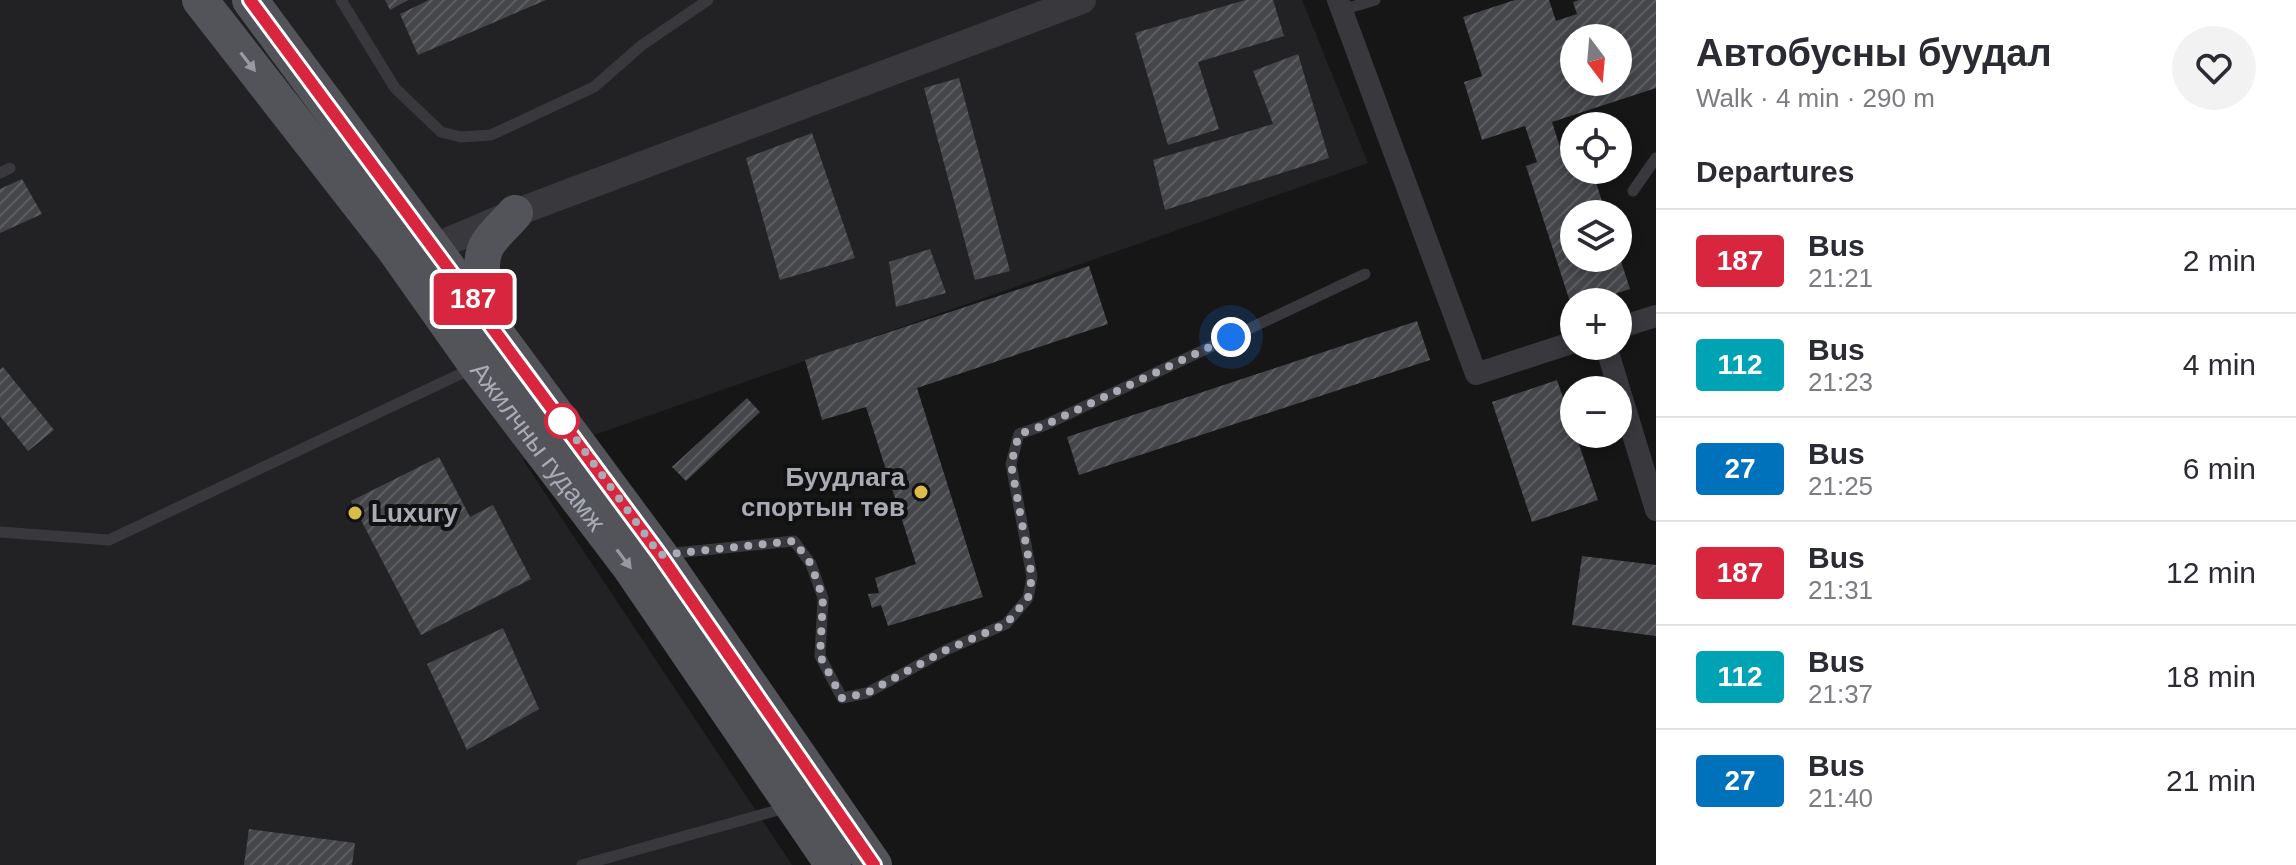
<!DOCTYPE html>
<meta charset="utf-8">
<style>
body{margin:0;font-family:Helvetica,sans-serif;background:#f2f2f3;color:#2b2b33;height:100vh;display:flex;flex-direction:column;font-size:30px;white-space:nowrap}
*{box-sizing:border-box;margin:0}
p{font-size:26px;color:#7c7c81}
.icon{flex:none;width:44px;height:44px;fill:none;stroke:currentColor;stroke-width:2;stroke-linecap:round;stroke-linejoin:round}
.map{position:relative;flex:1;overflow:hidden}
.side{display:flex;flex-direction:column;background:#fff;width:640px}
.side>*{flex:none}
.badge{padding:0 16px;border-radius:6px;font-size:28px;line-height:52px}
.needle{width:52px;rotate:164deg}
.buttons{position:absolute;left:1560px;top:24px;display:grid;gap:16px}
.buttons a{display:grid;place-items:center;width:72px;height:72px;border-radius:50%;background:#fff;box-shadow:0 4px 12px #0003;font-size:40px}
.you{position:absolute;width:40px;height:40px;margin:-20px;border:6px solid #fff;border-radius:50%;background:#1a73e8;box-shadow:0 0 0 12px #1a73e833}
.map>.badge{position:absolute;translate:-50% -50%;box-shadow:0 0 0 4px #fff}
h2{padding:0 40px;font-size:30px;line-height:72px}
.round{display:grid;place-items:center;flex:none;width:84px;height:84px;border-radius:42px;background:#f2f2f3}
.head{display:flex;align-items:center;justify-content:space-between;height:136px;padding:0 40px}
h1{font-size:38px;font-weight:600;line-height:60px}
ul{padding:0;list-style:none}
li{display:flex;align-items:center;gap:24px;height:104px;padding:0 40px;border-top:2px solid #e1e1e2}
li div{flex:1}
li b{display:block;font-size:30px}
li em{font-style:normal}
li .badge{min-width:88px;font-weight:700;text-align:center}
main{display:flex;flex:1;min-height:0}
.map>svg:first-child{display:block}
.built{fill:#222224}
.building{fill:url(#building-hatch);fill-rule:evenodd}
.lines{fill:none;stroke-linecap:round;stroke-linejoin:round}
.service{stroke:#39393d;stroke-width:11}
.minor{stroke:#39393d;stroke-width:22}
.tertiary{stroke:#39393d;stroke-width:28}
.primary{stroke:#53545a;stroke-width:36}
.oneway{fill:#989aa3}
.line-casing{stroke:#fff;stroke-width:18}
.line{stroke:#d7263d;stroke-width:12}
.walk{stroke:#a9abb5;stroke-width:8;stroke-dasharray:0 14.4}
.stop-dot{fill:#fff;stroke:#d7263d;stroke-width:4}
.poi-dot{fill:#dabc4a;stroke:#111112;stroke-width:3}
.labels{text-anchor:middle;stroke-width:8;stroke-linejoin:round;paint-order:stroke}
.street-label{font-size:26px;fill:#a9abb5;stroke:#111112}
.poi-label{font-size:26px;font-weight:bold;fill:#a9abb5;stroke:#111112;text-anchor:end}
</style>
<main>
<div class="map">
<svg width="1656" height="865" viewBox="0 0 1656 865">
<defs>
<pattern id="building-hatch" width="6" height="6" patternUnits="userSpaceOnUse" patternTransform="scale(2)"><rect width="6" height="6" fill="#454649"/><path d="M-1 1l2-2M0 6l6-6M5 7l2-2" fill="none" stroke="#5d5e61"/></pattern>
</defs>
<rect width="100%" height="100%" fill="#161617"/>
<!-- built -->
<path class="built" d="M 0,0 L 1302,0 L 1368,163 L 523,460 L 792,865 L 0,865 Z"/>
<!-- building -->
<g class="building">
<path d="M 385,0 L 408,0 L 390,10 Z"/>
<path d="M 429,0 L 546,0 L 418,55 L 400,14 Z"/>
<path d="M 1245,0 L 1273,0 L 1284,36 L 1198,62 L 1219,129 L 1168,145 L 1135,33 Z"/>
<path d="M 1515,0 L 1549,0 L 1556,21 L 1577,14 L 1573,2 L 1579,0 L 1656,0 L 1656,88 L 1552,122 L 1560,147 L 1574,143 L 1574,170 L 1592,170 L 1606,214 L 1574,214 L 1574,258 L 1620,258 L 1630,289 L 1589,302 L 1574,302 L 1572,308 L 1526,166 L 1537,162 L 1525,126 L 1482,140 L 1464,82 L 1482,76 L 1463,17 ZM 1574,38 L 1618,38 L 1618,82 L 1574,82 Z"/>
<path d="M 1298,54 L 1329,158 L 1165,210 L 1153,160 L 1273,124 L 1253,71 Z"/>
<path d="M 959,78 L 1010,271 L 975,280 L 924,88 Z"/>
<path d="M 812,133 L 855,258 L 780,280 L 746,158 Z"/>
<path d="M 22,179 L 42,214 L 0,233 L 0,189 Z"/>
<path d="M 930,249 L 946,293 L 896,307 L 889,262 Z"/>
<path d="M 1089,266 L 1108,324 L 917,388 L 983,597 L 888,626 L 881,605 L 872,608 L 868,594 L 879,593 L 875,578 L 916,564 L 866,407 L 822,420 L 805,360 Z"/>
<path d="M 1417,321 L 1430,360 L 1079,475 L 1067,437 Z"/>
<path d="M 3,367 L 54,430 L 28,451 L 0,416 L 0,369 Z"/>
<path d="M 1557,380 L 1598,500 L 1532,522 L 1492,402 Z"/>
<path d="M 747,398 L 760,412 L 686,481 L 672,467 Z"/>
<path d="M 439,457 L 470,517 L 493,505 L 531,579 L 421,635 L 351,501 Z"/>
<path d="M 1582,556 L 1656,565 L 1656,636 L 1572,625 Z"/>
<path d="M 503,628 L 539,709 L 467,750 L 427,664 Z"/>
<path d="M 249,829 L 355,843 L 352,865 L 244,865 Z"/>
</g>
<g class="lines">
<!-- service -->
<g class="service">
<path d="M 341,0 L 395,88 L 441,132 L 461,137 L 491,135 L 594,87 L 642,45 L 708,0"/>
<path d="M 1342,10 L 1375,0"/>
<path d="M 0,173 L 10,168"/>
<path d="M 1633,191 L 1656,158"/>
<path d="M 0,532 L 109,540 L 473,368"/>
<path d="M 665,554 L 794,541 L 811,564 L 823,598 L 820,656 L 842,698 L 867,693 L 946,650 L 1006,624 L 1028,598 L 1032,577 L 1011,464 L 1019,434 L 1045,425 L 1365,274"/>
<path d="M 582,865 L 789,807"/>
</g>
<!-- minor -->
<g class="minor">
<path d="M 1338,0 L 1476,374 L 1574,342"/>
<path d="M 1618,328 L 1656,316"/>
<path d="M 1606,346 L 1656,510"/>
</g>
<!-- tertiary -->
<path class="tertiary" d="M 435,247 L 515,213 L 1082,0"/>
<!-- primary -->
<g class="primary">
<path id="s1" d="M 200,0 L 395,250 L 477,366 L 630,567 L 833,865"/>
<path d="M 250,0 L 660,555 L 874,865"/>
<path d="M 493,315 C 485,297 477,267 486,247 C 492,235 507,223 515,213"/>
</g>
</g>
<!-- one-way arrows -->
<defs><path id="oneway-solid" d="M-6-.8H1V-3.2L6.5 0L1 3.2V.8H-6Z" transform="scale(2)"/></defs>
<g class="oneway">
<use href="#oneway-solid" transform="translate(248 62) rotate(52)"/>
<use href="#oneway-solid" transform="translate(624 559) rotate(53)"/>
</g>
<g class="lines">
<defs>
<path id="line" d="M 250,0 L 660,555 L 874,865"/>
</defs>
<!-- line casing -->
<use href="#line" class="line-casing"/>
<!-- line -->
<use href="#line" class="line"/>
<!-- walk -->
<path class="walk" d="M 562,421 L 557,413 L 660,555 L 794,541 L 811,564 L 823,598 L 820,656 L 842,698 L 867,693 L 946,650 L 1006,624 L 1028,598 L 1032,577 L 1011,464 L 1019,434 L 1045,425 L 1231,337"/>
</g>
<!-- markers -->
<circle class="stop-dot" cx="562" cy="421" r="16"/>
<g class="poi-dot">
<circle cx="921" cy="492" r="8"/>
<circle cx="355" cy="513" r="8"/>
</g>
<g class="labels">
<!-- street labels -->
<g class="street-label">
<text dy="9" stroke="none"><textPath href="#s1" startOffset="560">Ажилчны гудамж</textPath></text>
</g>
<!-- poi labels -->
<g class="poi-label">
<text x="905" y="486">Буудлага<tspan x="905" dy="30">спортын төв</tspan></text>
<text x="371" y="522" text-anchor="start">Luxury</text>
</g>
</g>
</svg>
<div class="buttons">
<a><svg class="needle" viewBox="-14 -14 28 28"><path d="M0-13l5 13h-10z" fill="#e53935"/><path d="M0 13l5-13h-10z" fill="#7c7c81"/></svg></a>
<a><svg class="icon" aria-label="locate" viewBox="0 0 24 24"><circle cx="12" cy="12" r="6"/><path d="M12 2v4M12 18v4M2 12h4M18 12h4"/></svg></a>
<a><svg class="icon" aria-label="layers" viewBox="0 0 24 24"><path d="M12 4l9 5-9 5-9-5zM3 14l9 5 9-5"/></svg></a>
<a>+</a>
<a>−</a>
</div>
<div class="you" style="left:1231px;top:337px"></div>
<b class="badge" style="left:473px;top:299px;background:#d7263d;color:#fff">187</b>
</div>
<section class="side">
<div class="head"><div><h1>Автобусны буудал</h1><p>Walk · 4 min · 290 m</p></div><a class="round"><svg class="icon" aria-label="heart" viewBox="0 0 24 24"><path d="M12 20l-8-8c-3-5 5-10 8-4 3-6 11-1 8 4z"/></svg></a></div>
<h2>Departures</h2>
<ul>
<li><span class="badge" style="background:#d7263d;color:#fff">187</span><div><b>Bus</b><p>21:21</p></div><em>2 min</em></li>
<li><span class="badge" style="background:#00a3b4;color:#fff">112</span><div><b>Bus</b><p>21:23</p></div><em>4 min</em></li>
<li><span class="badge" style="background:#0072bc;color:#fff">27</span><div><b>Bus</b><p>21:25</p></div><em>6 min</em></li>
<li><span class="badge" style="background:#d7263d;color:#fff">187</span><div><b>Bus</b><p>21:31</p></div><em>12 min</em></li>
<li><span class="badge" style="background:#00a3b4;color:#fff">112</span><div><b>Bus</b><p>21:37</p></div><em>18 min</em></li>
<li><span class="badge" style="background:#0072bc;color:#fff">27</span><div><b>Bus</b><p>21:40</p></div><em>21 min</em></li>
</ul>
</section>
</main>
